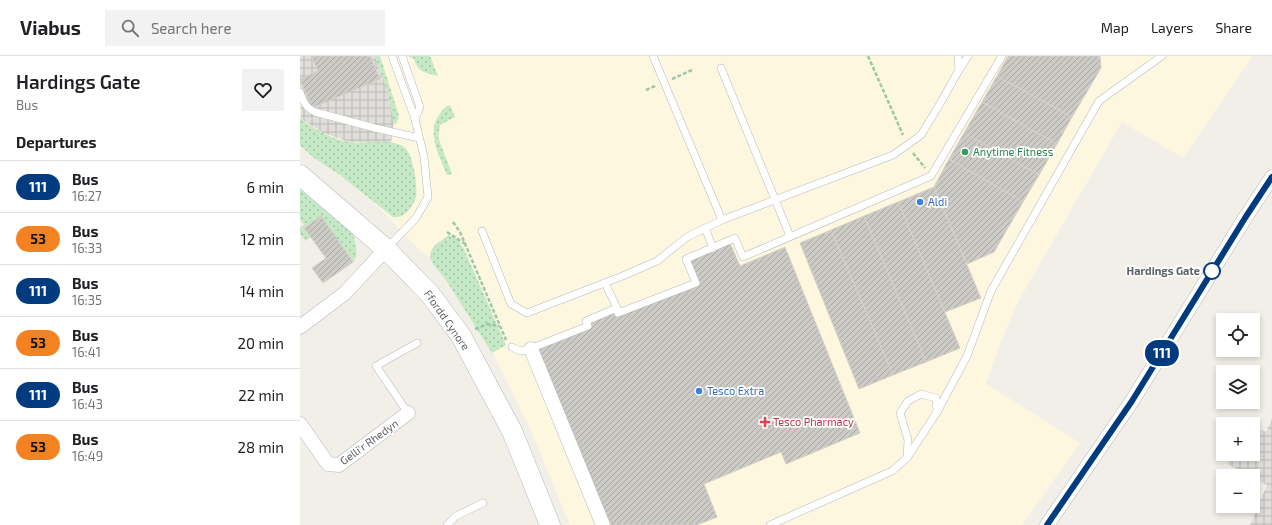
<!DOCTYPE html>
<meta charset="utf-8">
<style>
body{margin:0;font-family:"Exo 2",sans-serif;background:#f2f2f2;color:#202124;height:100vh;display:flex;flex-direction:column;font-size:15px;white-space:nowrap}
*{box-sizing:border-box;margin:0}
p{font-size:13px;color:#757577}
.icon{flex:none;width:22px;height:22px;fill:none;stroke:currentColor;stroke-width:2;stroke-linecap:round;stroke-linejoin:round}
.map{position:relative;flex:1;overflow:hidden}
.drawer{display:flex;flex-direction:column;background:#fff;width:300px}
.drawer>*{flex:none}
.badge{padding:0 8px;border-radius:13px;font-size:14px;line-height:26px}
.controls{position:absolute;left:916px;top:257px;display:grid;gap:8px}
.controls a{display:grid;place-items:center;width:44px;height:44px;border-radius:0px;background:#fff;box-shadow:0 2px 6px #0003;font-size:20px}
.map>.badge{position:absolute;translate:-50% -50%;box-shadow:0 0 0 2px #fff}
h2{padding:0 16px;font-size:15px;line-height:36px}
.round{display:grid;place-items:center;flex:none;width:42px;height:42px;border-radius:0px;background:#f2f2f2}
.head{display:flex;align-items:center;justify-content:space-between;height:68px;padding:0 16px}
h1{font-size:19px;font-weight:600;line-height:30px}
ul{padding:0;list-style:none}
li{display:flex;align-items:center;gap:12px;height:52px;padding:0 16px;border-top:1px solid #e0e0e0}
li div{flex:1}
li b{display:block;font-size:15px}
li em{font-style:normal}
li .badge{min-width:44px;font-weight:700;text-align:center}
header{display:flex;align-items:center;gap:24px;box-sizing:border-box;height:56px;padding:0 20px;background:#fff;border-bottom:1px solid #e0e0e0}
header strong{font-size:19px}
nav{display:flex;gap:22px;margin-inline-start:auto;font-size:14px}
.search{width:280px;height:36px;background:#f2f2f2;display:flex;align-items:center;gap:10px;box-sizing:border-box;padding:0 14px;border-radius:0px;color:#757577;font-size:15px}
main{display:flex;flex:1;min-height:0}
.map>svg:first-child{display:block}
.commercial{fill:#fef7e0}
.industrial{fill:url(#industrial-grid)}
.grass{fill:url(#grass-dots)}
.building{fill:url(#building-hatch);stroke:#d6d1c6}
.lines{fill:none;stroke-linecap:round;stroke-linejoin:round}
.lane-casing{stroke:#b5b8bc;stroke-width:8}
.street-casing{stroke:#b5b8bc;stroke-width:15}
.secondary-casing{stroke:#b6babf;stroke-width:21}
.path{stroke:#9cc7a9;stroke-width:2.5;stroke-dasharray:4 2;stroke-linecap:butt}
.lane{stroke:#fff;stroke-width:7}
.street{stroke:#fff;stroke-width:14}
.secondary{stroke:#fff;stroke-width:20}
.line-casing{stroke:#fff;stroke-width:9}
.line{stroke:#003b80;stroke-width:6}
.leisure-dot{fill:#2e9e5b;stroke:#fff;stroke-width:1.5}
.shop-dot{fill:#3f7fe0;stroke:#fff;stroke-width:1.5}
.stop-dot{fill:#fff;stroke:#003b80;stroke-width:2}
.health-dot{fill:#e0444e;stroke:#fff;stroke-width:1.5}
.labels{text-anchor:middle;stroke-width:3.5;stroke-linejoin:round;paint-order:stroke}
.leisure-label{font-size:11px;fill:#27864d;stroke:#fff;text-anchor:start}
.shop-label{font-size:11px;fill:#366cbe;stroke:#fff;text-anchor:start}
.stop-label{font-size:11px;font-weight:bold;fill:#5f6368;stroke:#fff;text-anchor:end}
.street-label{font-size:11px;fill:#5f6368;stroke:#fff}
.health-label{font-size:11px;fill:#be3a42;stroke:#fff;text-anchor:start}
</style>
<header>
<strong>Viabus</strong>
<div class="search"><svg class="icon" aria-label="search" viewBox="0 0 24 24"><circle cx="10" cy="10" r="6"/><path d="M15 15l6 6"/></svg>Search here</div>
<nav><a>Map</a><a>Layers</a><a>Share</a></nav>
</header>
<main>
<section class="drawer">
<div class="head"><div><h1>Hardings Gate</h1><p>Bus</p></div><a class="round"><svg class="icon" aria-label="heart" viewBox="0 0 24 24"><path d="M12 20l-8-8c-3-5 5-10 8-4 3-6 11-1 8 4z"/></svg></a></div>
<h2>Departures</h2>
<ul>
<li><span class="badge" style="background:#003b80;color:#fff">111</span><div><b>Bus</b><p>16:27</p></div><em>6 min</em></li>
<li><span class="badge" style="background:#f58220;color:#111">53</span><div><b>Bus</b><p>16:33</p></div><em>12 min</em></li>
<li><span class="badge" style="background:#003b80;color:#fff">111</span><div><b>Bus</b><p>16:35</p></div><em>14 min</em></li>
<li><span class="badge" style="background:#f58220;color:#111">53</span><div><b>Bus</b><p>16:41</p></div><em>20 min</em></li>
<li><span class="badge" style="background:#003b80;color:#fff">111</span><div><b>Bus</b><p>16:43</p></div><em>22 min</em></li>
<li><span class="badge" style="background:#f58220;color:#111">53</span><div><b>Bus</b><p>16:49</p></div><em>28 min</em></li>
</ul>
</section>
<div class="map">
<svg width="972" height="469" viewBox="0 0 972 469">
<defs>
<pattern id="industrial-grid" width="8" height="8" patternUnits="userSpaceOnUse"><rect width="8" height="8" fill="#e0deda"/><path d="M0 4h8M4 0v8" fill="none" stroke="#b9b8b5"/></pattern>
<pattern id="grass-dots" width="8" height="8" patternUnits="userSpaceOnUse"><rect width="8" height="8" fill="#c5e8c5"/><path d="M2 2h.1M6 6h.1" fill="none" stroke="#a3c0a4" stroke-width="1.8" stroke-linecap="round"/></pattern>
<pattern id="building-hatch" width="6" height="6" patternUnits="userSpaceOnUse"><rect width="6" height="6" fill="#cccac5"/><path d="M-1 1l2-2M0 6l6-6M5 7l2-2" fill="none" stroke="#a9a8a4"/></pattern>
</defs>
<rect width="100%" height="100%" fill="#f1efe8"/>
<!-- commercial -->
<path class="commercial" d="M 0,0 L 953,0 L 883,102 L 822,66 L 719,244 L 699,290 L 686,328 L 780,387 L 722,469 L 270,469 L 232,377 L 205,321 L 190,292 L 146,224 L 133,208 L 130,201 L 120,195 L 80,152 L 53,128 L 14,102 L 0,89 Z"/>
<!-- industrial -->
<g class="industrial">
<path d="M 0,0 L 11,0 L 18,15 L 0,23 Z"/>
<path d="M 70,0 L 75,0 L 88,36 L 94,65 L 91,87 L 49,86 L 23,77 L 1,63 L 0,24 L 12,51 L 80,23 Z"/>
<path d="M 972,363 L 972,469 L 950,469 L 967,429 L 953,422 L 953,420 L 950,420 L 927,408 L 932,398 L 953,398 L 953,369 L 966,376 Z"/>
</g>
<!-- grass -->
<g class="grass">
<path d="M 75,0 L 80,0 L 99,60 L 96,68 L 94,67 L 88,37 Z"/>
<path d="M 108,0 L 130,0 L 138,20 C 125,16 118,17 114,3 Z"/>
<path d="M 150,49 L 155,61 L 140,69 L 138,81 L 152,118 L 147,119 C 140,101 126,77 139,59 C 142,55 144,51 150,49 Z"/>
<path d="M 0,62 C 11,72 34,84 49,86 C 66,89 88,81 104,91 C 113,97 118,130 116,141 C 113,151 104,163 93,161 L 40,119 L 14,102 L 0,89 Z"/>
<path d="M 0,132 L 54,177 C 53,188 61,196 53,206 L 21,160 L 5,172 L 11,181 L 5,185 L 0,177 L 0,172 L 4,169 L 0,163 Z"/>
<path d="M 149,179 L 157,183 L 164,193 L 206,289 L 192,297 L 146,224 L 133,208 L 130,201 L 131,195 L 135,189 Z"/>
</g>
<!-- building -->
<g class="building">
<path d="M 11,0 L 70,0 L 80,23 L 12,52 L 0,24 L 0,23 L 18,15 Z"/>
<path d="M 708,0 L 800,0 L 801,12 L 772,61 L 697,20 Z"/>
<path d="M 697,20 L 772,61 L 757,88 L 682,46 Z"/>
<path d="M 682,46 L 757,88 L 739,119 L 664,77 Z"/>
<path d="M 664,77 L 739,119 L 723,146 L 649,103 Z"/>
<path d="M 649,103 L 723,146 L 694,196 L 667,208 L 634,131 Z"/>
<path d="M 634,131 L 681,242 L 645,256 L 598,146 Z"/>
<path d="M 598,146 L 660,292 L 626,306 L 564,160 Z"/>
<path d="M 21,160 L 53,206 L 23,227 L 12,212 L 26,202 L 4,172 Z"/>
<path d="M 564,160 L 626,306 L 593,319 L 531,174 Z"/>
<path d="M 531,174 L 593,319 L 559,333 L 500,187 Z"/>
<path d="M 430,187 L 440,210 L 485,191 L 560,377 L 486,408 L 481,396 L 404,428 L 417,461 L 397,469 L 309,469 L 238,292 L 288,266 L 315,255 L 317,261 L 399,226 L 390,204 Z"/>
</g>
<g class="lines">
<defs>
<g id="lane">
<path d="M 102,0 L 120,51 L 115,63"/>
<path d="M 353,0 L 422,164"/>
<path d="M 421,12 L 490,180"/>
<path d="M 659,14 L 668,0"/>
<path d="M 0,36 C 3,45 5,51 15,56 L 75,72 L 119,82"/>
<path d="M 405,172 L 413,192"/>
<path d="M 182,175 L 211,248 L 227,257 L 325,219 L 357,205 L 387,181 L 422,164 L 593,99 L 621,79 L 641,46 L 659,14 L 658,0"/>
<path d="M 86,193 L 116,162 L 128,141 L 124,101 L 115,63 L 92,0"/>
<path d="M 305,227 L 317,252"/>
<path d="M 212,291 L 220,295 L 227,294 L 288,270 L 286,265 L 317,252 L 318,257 L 396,227 L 386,203 L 435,182 L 443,201 L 631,120 L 702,0"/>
<path d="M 108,357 L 76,310 L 117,287"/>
<path d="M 607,402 L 637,356 L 667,300 L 691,235 L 799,45 L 862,0"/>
<path d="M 147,469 L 156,460 L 183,447"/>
<path d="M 470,469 L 592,415 L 607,402 L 608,384 L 600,357 L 608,345 L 621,338 L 636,342 L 637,356"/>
</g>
<g id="street">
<path d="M 0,271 L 45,237 L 86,193"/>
<path d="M 231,293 L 303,469"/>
<path d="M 0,368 L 28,408 L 39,409 L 108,357"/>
<path d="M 747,469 L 832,345 L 945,162 L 972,121"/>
</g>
<path id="secondary" d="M 0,119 L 86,193 L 130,238 L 161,280 L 212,375 L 250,469"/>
</defs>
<!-- lane casing -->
<use href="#lane" class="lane-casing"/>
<!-- street casing -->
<use href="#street" class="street-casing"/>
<!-- secondary casing -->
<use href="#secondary" class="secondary-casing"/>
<!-- path -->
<g class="path">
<path d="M 568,0 L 603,79"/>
<path d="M 372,23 L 392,14"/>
<path d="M 346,34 L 355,30"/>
<path d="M 613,97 L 625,112"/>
<path d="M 153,166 L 160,176 L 206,284"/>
<path d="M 147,176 L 165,188"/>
<path d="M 175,273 L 188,268 L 199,270"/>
</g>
<!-- lane -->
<use href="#lane" class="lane"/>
<!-- street -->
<use href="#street" class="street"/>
<!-- secondary -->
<use href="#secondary" class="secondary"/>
</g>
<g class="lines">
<defs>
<path id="line" d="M 747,469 L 832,345 L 945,162 L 972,121"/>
</defs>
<!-- line casing -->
<use href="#line" class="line-casing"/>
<!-- line -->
<use href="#line" class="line"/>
</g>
<!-- markers -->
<circle class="leisure-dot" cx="665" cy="96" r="4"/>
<g class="shop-dot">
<circle cx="620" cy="146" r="4"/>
<circle cx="399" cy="335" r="4"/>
</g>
<circle class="stop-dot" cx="912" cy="215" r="8"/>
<path class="health-dot" d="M463 360h4v4h4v4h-4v4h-4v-4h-4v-4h4z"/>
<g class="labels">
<!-- leisure labels -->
<g class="leisure-label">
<text x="673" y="100">Anytime Fitness</text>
</g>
<!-- shop labels -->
<g class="shop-label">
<text x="628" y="150">Aldi</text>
<text x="407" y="339">Tesco Extra</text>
</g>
<!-- stop labels -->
<g class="stop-label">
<text x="900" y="219">Hardings Gate</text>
</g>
<!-- street labels -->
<g class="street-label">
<text transform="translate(147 264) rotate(55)" y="4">Ffordd Cynore</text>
<text transform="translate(69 386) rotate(-36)" y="4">Gelli'r Rhedyn</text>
</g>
<!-- health labels -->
<g class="health-label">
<text x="473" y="370">Tesco Pharmacy</text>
</g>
</g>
</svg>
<div class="controls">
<a><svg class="icon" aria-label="locate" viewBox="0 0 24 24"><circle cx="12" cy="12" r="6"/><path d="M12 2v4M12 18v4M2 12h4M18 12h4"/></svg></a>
<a><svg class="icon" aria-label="layers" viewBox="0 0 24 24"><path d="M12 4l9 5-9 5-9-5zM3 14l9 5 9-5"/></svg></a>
<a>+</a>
<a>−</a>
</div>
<b class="badge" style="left:862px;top:297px;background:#003b80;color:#fff">111</b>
</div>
</main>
